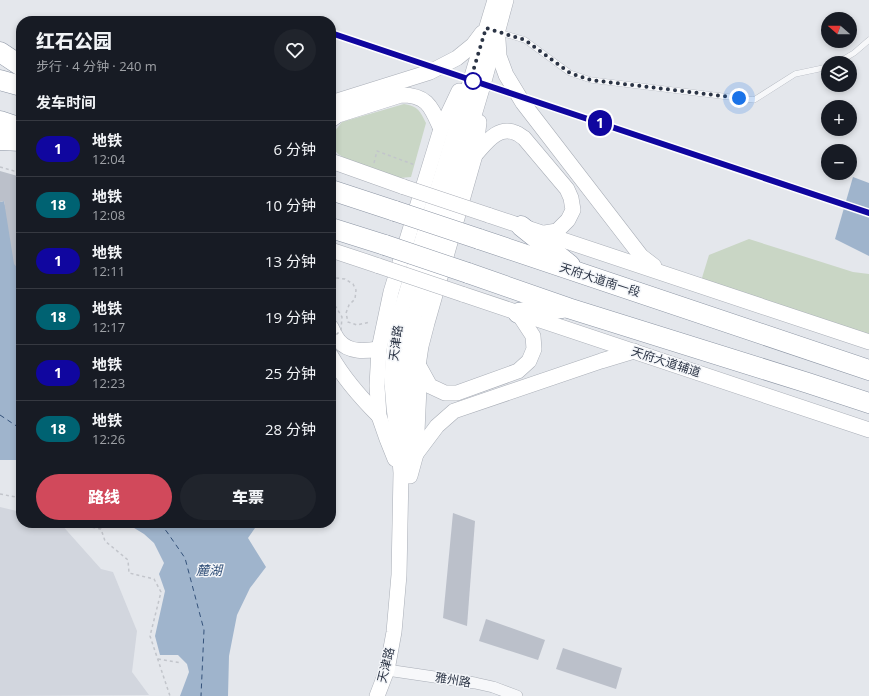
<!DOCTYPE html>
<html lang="zh">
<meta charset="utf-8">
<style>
body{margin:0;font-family:"Open Sans","Noto Sans SC",sans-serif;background:#20242c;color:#f1f3f6;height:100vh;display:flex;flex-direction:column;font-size:15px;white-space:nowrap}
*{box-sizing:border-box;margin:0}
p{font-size:13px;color:#9ea1a6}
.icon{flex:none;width:22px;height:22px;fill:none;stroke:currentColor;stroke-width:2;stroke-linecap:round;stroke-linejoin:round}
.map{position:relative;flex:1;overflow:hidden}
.details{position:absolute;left:16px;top:16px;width:320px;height:512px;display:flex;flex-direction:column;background:#171b24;border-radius:16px;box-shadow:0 2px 6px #0003}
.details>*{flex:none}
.badge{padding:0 8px;border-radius:13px;font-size:14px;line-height:26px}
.needle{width:26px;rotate:290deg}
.controls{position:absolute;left:821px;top:12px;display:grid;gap:8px}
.controls a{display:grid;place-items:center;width:36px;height:36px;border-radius:50%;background:#171b24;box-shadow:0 2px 6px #0003;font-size:20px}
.you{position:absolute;width:20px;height:20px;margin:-10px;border:3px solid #fff;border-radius:50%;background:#1a73e8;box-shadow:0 0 0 6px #1a73e833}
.map>.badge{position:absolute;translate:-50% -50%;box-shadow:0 0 0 2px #fff}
h2{padding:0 20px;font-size:15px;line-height:36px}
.round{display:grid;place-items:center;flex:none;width:42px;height:42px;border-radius:21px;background:#20242c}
.summary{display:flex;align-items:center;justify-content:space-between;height:68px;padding:0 20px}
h1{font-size:19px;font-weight:800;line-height:30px}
.button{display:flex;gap:8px;margin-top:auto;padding:8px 20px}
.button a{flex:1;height:46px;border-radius:24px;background:#d1495b;color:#fff;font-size:16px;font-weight:800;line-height:46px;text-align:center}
.button a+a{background:#20242c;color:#f1f3f6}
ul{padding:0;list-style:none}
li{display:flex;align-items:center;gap:12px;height:56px;padding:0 20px;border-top:1px solid #363941}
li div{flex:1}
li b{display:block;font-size:15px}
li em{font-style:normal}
li .badge{min-width:44px;font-weight:700;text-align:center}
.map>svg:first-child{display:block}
.built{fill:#d2d6de}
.green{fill:#c9d6c5}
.water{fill:#9fb4cc}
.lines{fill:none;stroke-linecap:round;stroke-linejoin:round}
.ferry{stroke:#34527a;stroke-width:1;stroke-dasharray:5 4;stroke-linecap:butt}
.building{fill:#bbc0ca}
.lane-casing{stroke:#a9aeb7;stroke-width:6}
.street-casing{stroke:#a9aeb7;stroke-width:12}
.secondary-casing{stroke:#a9aeb7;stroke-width:16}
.highway-casing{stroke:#8b94a3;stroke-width:21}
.path{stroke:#c2c5cb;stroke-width:1.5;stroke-dasharray:3 3;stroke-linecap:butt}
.lane{stroke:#f7f8fa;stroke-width:5.5}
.street{stroke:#f7f8fa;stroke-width:11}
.secondary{stroke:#fff;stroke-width:15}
.highway{stroke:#fff;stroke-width:20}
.secondary-bridge-casing{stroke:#a9aeb7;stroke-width:16;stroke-linecap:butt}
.highway-bridge-casing{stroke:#8b94a3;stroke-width:21;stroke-linecap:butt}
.path-bridge{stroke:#c2c5cb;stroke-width:1.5;stroke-dasharray:3 3;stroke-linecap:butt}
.secondary-bridge{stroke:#fff;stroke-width:15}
.highway-bridge{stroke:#fff;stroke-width:20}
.line-casing{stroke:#fff;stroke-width:9}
.line{stroke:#10069f;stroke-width:6}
.walk{stroke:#2b3445;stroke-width:4;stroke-dasharray:0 7.2}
.stop-dot{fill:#fff;stroke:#10069f;stroke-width:2}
.labels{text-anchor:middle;stroke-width:3;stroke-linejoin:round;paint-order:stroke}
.street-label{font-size:12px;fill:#2b3445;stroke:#f4f6f9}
.water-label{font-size:13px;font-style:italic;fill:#34527a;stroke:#f4f6f9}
</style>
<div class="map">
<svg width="869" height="696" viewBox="0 0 869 696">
<rect width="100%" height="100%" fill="#e4e7ec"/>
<!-- built -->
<path class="built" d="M 0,507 L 21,512 L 21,523 L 60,523 L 101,569 L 113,572 L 137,631 L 132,672 L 149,695 L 0,696 Z"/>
<!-- green -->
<g class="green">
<path d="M 404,104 C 418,106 420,111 426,123 L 411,177 L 400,178 L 346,159 L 338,154 L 333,148 L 332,140 L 334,132 L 342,122 Z"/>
<path d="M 749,239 L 853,272 L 869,274 L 869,337 L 701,281 L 709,255 Z"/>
</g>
<!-- water -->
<g class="water">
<path d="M 853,177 L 869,183 L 869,256 L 835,239 Z"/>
<path d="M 4,201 L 21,272 L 21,460 L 0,460 L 0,202 Z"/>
<path d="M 126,523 L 246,523 L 255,528 L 248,538 L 266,567 L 250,588 L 237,615 L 229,656 L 228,696 L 180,696 L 189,672 L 187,664 L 178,655 L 160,655 L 155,636 L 165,591 L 159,574 L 164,563 L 154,543 L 144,534 Z"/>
</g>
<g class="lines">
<!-- ferry -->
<g class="ferry">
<path d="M 0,415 L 21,429"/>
<path d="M 160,523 L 167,532 L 185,558 L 204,630 L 201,696"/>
</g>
</g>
<!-- building -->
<g class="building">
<path d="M 0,171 L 21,177 L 21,272 L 14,264 L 4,201 L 0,202 Z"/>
<path d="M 453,513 L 475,521 L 467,626 L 443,618 Z"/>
<path d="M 486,619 L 545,640 L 538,660 L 479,641 Z"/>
<path d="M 563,648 L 622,668 L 616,689 L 556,669 Z"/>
</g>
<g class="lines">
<defs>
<g id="lane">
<path d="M 498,32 L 525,40 L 570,73 L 591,80 L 754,100 L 795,74 L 828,67"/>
<path d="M 837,63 L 854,53 L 869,40"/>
</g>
<path id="street" d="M 387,670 L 475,683 L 493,687 L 517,696"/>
<g id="secondary">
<path d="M 498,40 L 499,56 L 506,75 L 523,103 L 641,256 L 654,266"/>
<path d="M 331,103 L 430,72 L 457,58 L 473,45 L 482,33"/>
<path d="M 331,120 L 338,115 L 401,95 C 428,95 431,107 441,129"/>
<path d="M 475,155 C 486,143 498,125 516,133 C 519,134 522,137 524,138 L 567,189 L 571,198 L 573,210 L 568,220 L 557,231 L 545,233"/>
<path d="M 331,161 L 404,187"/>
<path d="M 488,215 L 869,342"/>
<path d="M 331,250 L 379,266"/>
<path d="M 462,294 L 869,430"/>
<path d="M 331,327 C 333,331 336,338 339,341 C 349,353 366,351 379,349"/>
<path d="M 331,356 C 344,379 361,398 379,416"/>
<path d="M 419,366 L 430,386 L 445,393 L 457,393 L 518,371 L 529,361 L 534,349 L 533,336 L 518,313"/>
<path d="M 416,454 L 437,426 L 454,411 L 601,361 L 634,351"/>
<path d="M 409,455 C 407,420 404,385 408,350 C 409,339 412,327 414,317 L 483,85 L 506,0"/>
<path d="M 395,459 L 387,439 L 379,416 L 377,386 L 379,349 L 391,292 L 441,129 L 459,91"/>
<path d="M 410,476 L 416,454 L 419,387 L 418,366 L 421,346 L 427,323 L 475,155 L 479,122"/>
<path d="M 377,696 L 387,670 L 394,632 L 399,575 L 401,473 L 399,447 L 394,407 L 392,383 L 393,359 L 396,336 L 401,311 L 495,0"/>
</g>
<g id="highway">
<path d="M 0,52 L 21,66"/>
<path d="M 0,80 L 21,86"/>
<path d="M 0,121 L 21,128"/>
<path d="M 0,140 L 21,141"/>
<path d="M 331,190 L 395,211"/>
<path d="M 521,226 L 570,265"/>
<path d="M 331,228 L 385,245"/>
<path d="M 479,239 L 869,370"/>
<path d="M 468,273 L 568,308 L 808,383 L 869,403"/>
<path d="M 518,313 L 562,308"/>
</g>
</defs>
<!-- lane casing -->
<use href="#lane" class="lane-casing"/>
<!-- street casing -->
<use href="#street" class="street-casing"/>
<!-- secondary casing -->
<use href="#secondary" class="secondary-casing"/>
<!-- highway casing -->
<use href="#highway" class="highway-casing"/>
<!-- path -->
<g class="path">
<path d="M 374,163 L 377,151 L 415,165"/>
<path d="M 0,167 L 21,173"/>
<path d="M 331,281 L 336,278 L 345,279 L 353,284 L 356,290 L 355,299 L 349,305 L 346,313 L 348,322 L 357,325 L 370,322"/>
<path d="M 0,494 L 21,498"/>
<path d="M 75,523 L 76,524 L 101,529 L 105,541 L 128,560 L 129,573 L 154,579 L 161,592 L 150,636 L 170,696"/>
<path d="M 158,659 L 181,663"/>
</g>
<!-- lane -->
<use href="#lane" class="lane"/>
<!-- street -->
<use href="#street" class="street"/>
<!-- secondary -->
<use href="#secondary" class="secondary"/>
<!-- highway -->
<use href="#highway" class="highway"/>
<defs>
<g id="secondary-bridge">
<path d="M 404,187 L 488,215"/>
<path d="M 379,266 L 462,294"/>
</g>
<g id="highway-bridge">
<path d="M 395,211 L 479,239"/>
<path d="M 385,245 L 468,273"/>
</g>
</defs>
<!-- secondary-bridge casing -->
<use href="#secondary-bridge" class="secondary-bridge-casing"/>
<!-- highway-bridge casing -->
<use href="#highway-bridge" class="highway-bridge-casing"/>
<!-- path-bridge -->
<path class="path-bridge" d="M 331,301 L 336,307 L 342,317 L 341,330 L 331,340"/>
<!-- secondary-bridge -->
<use href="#secondary-bridge" class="secondary-bridge"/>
<!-- highway-bridge -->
<use href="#highway-bridge" class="highway-bridge"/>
</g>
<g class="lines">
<defs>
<path id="line" d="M 331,33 L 474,81 L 869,213"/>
</defs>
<!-- line casing -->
<use href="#line" class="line-casing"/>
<!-- line -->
<use href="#line" class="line"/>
<!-- walk -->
<path class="walk" d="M 473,81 L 471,78 L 486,28 L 525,40 L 570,73 L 591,80 L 739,98"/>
</g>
<!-- markers -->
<circle class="stop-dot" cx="473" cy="81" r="8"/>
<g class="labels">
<!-- street labels -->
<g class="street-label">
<text transform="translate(600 280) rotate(18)" y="4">天府大道南一段</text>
<text transform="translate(396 343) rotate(-82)" y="4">天津路</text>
<text transform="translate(666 362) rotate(18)" y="4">天府大道辅道</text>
<text transform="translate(386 665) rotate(-76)" y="4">天津路</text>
<text transform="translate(453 680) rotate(9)" y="4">雅州路</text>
</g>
<!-- water labels -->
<g class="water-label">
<text x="209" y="575">麓湖</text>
</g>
</g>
</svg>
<div class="controls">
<a><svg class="needle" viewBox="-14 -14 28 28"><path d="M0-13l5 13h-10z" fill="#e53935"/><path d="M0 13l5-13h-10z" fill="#9ea1a6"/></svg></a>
<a><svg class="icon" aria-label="layers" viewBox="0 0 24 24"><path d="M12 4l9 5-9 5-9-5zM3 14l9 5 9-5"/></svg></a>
<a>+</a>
<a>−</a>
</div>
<div class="you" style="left:739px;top:98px"></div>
<b class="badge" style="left:600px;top:123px;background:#10069f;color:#fff">1</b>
<section class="details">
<div class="summary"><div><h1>红石公园</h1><p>步行 · 4 分钟 · 240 m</p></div><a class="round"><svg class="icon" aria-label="heart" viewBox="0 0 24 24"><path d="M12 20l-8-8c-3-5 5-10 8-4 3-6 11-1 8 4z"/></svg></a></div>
<h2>发车时间</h2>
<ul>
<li><span class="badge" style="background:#10069f;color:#fff">1</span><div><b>地铁</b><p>12:04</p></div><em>6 分钟</em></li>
<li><span class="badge" style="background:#006272;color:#fff">18</span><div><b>地铁</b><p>12:08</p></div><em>10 分钟</em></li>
<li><span class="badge" style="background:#10069f;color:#fff">1</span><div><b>地铁</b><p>12:11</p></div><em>13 分钟</em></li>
<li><span class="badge" style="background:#006272;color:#fff">18</span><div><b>地铁</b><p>12:17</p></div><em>19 分钟</em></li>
<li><span class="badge" style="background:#10069f;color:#fff">1</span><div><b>地铁</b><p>12:23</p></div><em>25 分钟</em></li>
<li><span class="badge" style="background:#006272;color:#fff">18</span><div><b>地铁</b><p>12:26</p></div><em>28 分钟</em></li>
</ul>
<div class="button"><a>路线</a><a>车票</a></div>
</section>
</div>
